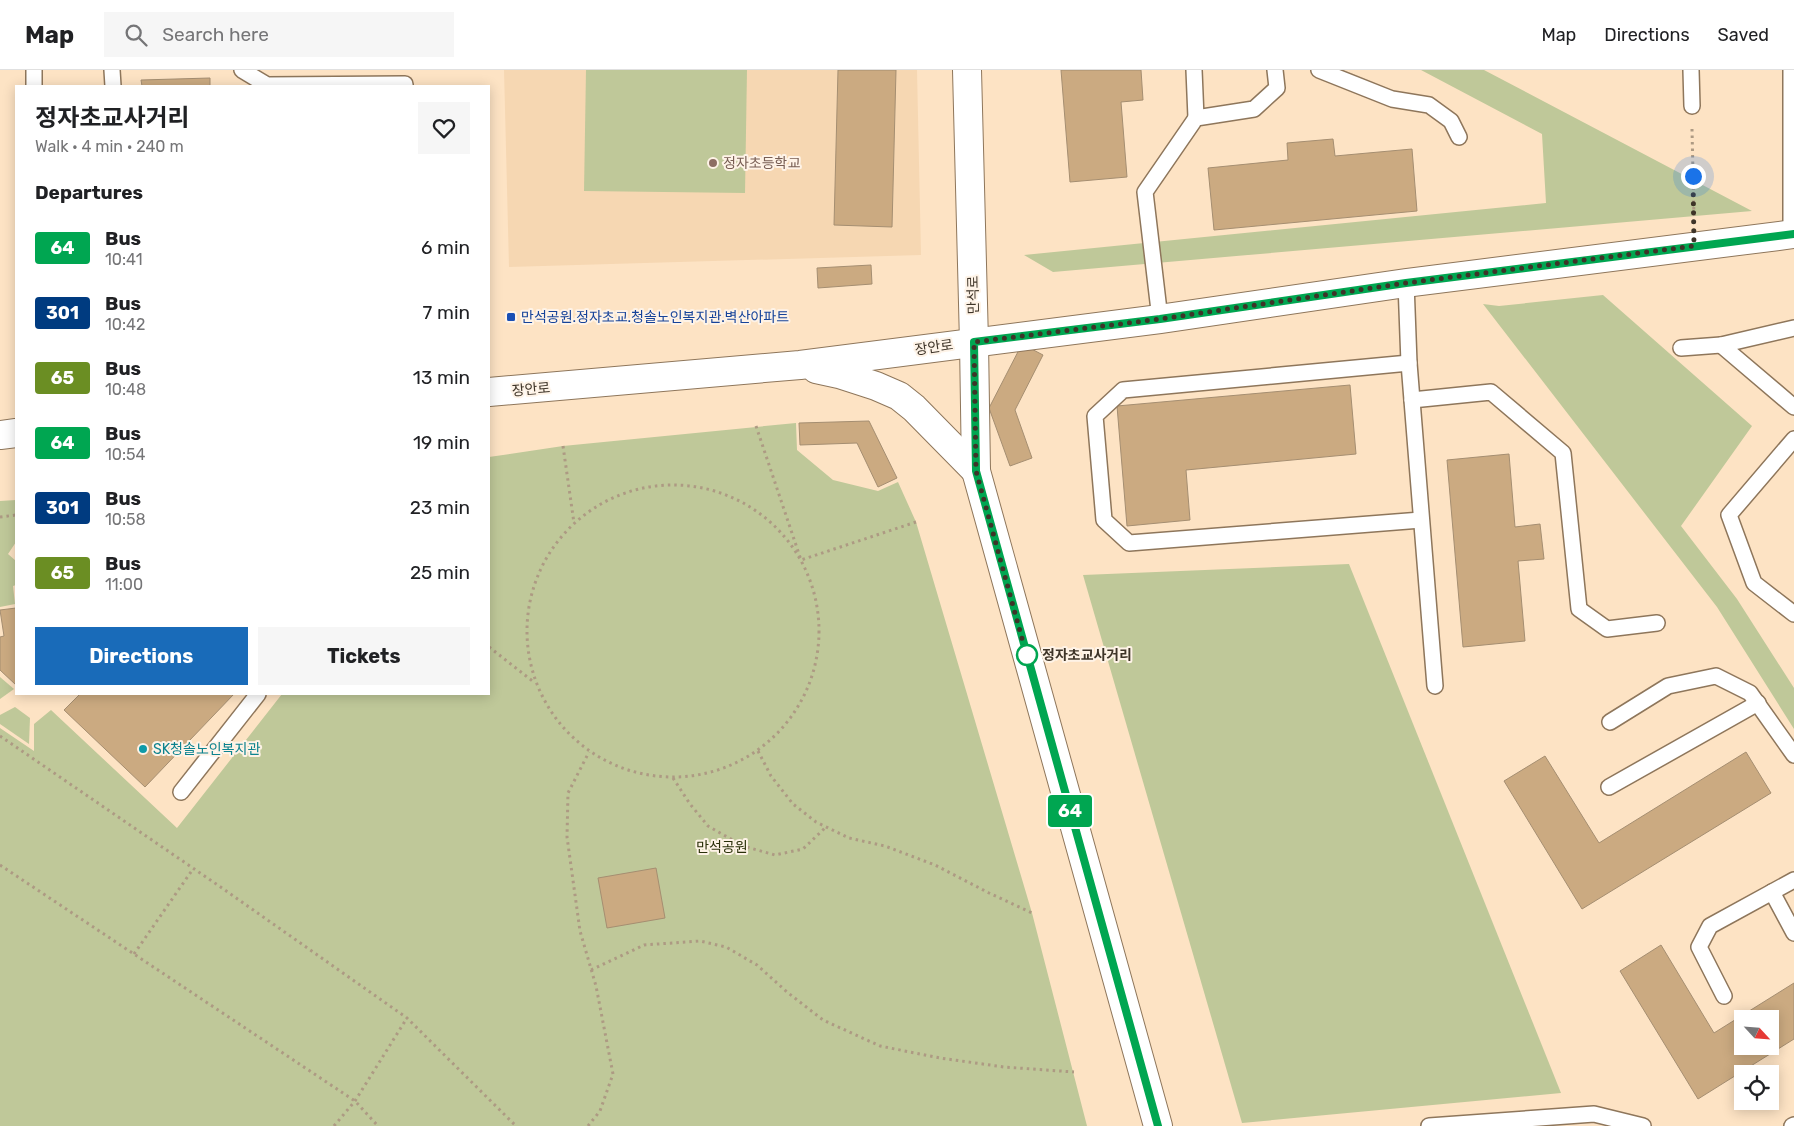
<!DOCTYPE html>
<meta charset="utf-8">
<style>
body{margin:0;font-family:Rubik,"Noto Sans KR",sans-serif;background:#f6f6f6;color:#202124;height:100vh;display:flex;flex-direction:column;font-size:19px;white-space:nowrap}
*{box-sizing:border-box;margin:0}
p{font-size:16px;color:#757577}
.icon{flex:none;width:28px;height:28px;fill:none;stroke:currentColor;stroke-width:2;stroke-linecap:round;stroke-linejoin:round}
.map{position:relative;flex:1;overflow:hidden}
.drawer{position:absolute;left:15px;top:15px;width:475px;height:610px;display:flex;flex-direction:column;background:#fff;border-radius:0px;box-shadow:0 2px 12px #0003}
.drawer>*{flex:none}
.badge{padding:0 10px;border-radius:4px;font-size:18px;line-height:32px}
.needle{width:32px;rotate:116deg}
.fabs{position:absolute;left:1734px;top:940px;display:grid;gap:10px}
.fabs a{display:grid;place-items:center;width:45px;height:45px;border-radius:0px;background:#fff;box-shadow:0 2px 12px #0003;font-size:25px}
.you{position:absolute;width:25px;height:25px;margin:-12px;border:4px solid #fff;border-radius:50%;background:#1a73e8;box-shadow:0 0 0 8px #1a73e833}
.map>.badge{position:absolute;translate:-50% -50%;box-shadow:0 0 0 2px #fff}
h2{padding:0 20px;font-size:19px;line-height:45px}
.round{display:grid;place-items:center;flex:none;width:52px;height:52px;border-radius:0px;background:#f6f6f6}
.summary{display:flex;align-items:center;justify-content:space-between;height:85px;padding:0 20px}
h1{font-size:24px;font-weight:700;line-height:38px}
.action{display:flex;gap:10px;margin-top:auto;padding:10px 20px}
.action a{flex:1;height:58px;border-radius:0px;background:#196bb9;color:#fff;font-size:20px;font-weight:700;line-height:58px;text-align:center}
.action a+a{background:#f6f6f6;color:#202124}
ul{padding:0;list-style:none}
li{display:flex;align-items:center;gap:15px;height:65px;padding:0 20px}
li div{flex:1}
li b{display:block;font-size:19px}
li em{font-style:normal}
li .badge{min-width:55px;font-weight:700;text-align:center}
header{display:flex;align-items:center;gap:30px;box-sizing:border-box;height:70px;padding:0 25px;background:#fff;border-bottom:1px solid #e0e0e0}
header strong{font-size:24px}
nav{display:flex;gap:28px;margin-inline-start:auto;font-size:18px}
.search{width:350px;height:45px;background:#f6f6f6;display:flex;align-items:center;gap:12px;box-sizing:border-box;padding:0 18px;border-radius:0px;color:#757577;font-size:19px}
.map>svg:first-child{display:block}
.built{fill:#f6d7b2}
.green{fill:#bfc899}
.building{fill:#cbaa81;stroke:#a58e71;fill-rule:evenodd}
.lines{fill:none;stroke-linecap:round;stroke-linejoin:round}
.service-casing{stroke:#8e765b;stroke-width:18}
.secondary-casing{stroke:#8e765b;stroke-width:30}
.path{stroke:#ad9a83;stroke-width:3;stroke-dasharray:2.5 4;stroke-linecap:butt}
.service{stroke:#fff;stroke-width:15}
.secondary{stroke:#fff;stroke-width:28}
.line-casing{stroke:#fff;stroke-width:11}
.line{stroke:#00a651;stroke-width:8}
.walk{stroke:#3e3428;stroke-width:5;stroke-dasharray:0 9}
.education-dot{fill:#8d6e63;stroke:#fef3e7;stroke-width:2}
.transit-dot{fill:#1a4fb4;stroke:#fef3e7;stroke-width:2}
.stop-dot{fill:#fff;stroke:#00a651;stroke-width:2.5}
.culture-dot{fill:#0f9aa8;stroke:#fef3e7;stroke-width:2}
.labels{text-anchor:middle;stroke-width:4;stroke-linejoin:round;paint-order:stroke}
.education-label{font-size:14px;fill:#785e54;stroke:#fef3e7;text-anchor:start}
.street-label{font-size:14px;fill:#3e3428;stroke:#fef3e7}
.transit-label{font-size:14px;fill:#164399;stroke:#fef3e7;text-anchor:start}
.stop-label{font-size:14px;font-weight:bold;fill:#3e3428;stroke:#fef3e7;text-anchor:start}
.culture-label{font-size:14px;fill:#0d838f;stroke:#fef3e7;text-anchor:start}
.park-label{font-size:14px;fill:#2a3009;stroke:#fef3e7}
</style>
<header>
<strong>Map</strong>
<div class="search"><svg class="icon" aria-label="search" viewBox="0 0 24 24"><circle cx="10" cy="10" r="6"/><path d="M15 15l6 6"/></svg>Search here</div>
<nav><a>Map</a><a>Directions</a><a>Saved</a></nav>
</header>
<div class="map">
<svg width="1794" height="1056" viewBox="0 0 1794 1056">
<rect width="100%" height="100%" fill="#fde3c4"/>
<!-- built -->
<path class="built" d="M 504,0 L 917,0 L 921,185 L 509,197 Z"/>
<!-- green -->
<g class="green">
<path d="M 586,0 L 747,0 L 745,123 L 584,121 Z"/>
<path d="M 1421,0 L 1484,0 L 1752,141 L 1053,202 L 1024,185 L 1546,133 L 1542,64 Z"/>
<path d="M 1603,225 L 1752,356 L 1681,456 L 1737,529 L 1794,618 L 1794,659 L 1717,537 L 1483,234 L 1499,236 Z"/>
<path d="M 796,353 L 797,380 L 833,410 L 878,421 L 898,412 L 916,452 L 1032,843 L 1087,1056 L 0,1056 L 0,658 L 34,681 L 34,654 L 51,640 L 177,758 L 282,624 L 489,624 L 489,387 L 563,376 Z"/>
<path d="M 16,430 L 16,472 L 8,484 L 16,491 L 16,515 L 13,516 L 15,534 L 0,537 L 0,431 Z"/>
<path d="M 1349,494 L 1561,1023 L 1242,1053 L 1083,505 Z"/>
<path d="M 0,607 L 14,619 L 0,629 Z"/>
<path d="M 15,637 L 30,648 L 29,674 L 0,654 L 0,645 Z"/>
</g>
<!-- building -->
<g class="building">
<path d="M 838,0 L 896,0 L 892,157 L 834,155 Z"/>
<path d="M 1061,0 L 1141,0 L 1143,30 L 1121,32 L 1127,107 L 1070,112 Z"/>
<path d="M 210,8 L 210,16 L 142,16 L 141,10 Z"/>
<path d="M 1333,69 L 1335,86 L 1412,79 L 1417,141 L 1214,160 L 1208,98 L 1288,90 L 1287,73 Z"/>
<path d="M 871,195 L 872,214 L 818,218 L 817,198 Z"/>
<path d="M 1022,274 L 1043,285 L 1015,340 L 1032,388 L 1010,396 L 989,338 Z"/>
<path d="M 1350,315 L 1356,384 L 1186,400 L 1190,450 L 1127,456 L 1117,336 Z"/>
<path d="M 869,351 L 897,408 L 878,417 L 857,373 L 800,375 L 799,353 Z"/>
<path d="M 1509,384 L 1515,457 L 1540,454 L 1544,489 L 1518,491 L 1525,571 L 1463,577 L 1447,390 Z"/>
<path d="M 16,538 L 16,615 L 0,600 L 0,567 L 4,566 L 0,540 Z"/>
<path d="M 80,624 L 234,624 L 145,717 L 64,640 Z"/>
<path d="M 1746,682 L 1771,723 L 1582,839 L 1504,711 L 1545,686 L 1599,773 Z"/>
<path d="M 656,798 L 665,848 L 607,858 L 598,808 Z"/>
<path d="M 1661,875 L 1714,963 L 1794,913 L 1794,969 L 1698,1029 L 1620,901 ZM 1742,949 L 1770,949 L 1770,976 L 1742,976 Z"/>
</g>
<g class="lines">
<defs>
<g id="service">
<path d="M 34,0 L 34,16"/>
<path d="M 112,0 L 113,16"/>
<path d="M 242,0 L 267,15 L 405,14 L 405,16"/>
<path d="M 1194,0 L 1196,48"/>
<path d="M 1319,0 L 1392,29 L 1429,35 L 1451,51 L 1459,67"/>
<path d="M 1691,0 L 1692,36"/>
<path d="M 1791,0 L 1791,164"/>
<path d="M 1406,213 L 1409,293 L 1435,616"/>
<path d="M 1160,249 L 1145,122 L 1196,48 L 1254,39 L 1277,18 L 1275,0"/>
<path d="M 1794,258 L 1721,275 L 1794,337"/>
<path d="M 1681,278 L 1721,275"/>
<path d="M 1409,293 L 1123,320 L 1095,346 L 1104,450 L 1129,473 L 1421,450"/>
<path d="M 1412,330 L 1491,322 L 1563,383 L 1579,539 L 1607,559 L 1657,553"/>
<path d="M 1794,369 L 1729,445 L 1754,513 L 1794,544"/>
<path d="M 1610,652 L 1668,616 L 1716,606 L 1750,623 L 1794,685"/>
<path d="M 1609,717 L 1758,633"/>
<path d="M 181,722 L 258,624"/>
<path d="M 1772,822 L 1794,863"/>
<path d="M 1724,926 L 1699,877 L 1710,856 L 1794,810"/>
<path d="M 1429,1056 L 1594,1044 L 1643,1056"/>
<path d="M 1792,1056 L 1794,1055"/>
</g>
<g id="secondary">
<path d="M 967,0 L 974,272 L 976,401 L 1158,1056"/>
<path d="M 816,299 L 839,304 L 876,316 L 899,326 L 914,338 L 976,401"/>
<path d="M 489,322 L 800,295 L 1160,249 L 1406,213 L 1794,164"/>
<path d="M 0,365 L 16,363"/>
</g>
</defs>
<!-- service casing -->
<use href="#service" class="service-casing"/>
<!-- secondary casing -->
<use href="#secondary" class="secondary-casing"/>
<!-- path -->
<g class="path">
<path d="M 1692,59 L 1694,148"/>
<path d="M 756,356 L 801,490 L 916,452"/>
<path d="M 563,376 L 574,453"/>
<circle cx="673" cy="561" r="146"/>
<path d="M 0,447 L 16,445"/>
<path d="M 489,577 L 535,613"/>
<path d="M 0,666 L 222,818 L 407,948 L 516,1056"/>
<path d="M 758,681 L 771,706 L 793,734 L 816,752 L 849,768 L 885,776 L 935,795 L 989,823 L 1032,843"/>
<path d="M 673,708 L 690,734 L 708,756 L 743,776 L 775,785 L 803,779 L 826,757"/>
<path d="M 0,795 L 355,1031 L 378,1056"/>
<path d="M 134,884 L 193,799"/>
<path d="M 591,900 L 644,875 L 700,871 L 726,877 L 757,895 L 787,922 L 823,950 L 880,976 L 940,988 L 1004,997 L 1074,1002"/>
<path d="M 334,1056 L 355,1031 L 407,948"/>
<path d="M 588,1056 L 600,1041 L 613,1004 L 596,916 L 580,861 L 567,767 L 568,723 L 589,682"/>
</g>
<!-- service -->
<use href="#service" class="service"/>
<!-- secondary -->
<use href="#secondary" class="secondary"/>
</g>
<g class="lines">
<defs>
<path id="line" d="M 1158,1056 L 976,401 L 974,272 L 1160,249 L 1406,213 L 1794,164"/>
</defs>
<!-- line casing -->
<use href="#line" class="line-casing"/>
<!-- line -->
<use href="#line" class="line"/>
<!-- walk -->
<path class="walk" d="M 1027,585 L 1029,594 L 976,401 L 974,272 L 1160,249 L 1406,213 L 1694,176 L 1693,106"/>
</g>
<!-- markers -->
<circle class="education-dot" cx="713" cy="93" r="5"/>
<rect class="transit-dot" x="506" y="242" width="10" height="10" rx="2.5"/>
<circle class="stop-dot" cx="1027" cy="585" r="10"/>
<circle class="culture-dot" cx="143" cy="679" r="5"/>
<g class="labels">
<!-- education labels -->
<g class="education-label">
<text x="723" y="98">정자초등학교</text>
</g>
<!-- street labels -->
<g class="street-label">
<text transform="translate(973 225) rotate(-91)" y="5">만석로</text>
<text transform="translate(934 277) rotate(-8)" y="5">장안로</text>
<text transform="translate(531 319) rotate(-5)" y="5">장안로</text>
</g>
<!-- transit labels -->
<g class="transit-label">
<text x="521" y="252">만석공원.정자초교.청솔노인복지관.벽산아파트</text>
</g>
<!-- stop labels -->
<g class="stop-label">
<text x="1042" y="590">정자초교사거리</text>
</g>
<!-- culture labels -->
<g class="culture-label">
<text x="153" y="684">SK청솔노인복지관</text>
</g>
<!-- park labels -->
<g class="park-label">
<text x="722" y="782">만석공원</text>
</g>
</g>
</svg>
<div class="fabs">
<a><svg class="needle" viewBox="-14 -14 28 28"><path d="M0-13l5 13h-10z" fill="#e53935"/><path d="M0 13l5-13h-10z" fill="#757577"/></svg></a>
<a><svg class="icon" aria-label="locate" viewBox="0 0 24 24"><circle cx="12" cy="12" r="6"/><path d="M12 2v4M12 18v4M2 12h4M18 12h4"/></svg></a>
</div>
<div class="you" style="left:1693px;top:106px"></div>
<b class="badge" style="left:1070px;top:741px;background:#00a651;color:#fff">64</b>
<section class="drawer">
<div class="summary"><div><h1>정자초교사거리</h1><p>Walk · 4 min · 240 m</p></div><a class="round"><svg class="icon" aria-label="heart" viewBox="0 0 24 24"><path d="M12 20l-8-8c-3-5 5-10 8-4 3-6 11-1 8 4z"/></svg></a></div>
<h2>Departures</h2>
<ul>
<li><span class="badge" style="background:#00a651;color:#fff">64</span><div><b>Bus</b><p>10:41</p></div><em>6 min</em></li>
<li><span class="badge" style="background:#003b80;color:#fff">301</span><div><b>Bus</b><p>10:42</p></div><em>7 min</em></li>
<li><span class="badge" style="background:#6b8e23;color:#fff">65</span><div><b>Bus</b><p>10:48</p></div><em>13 min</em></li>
<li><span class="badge" style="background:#00a651;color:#fff">64</span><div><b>Bus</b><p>10:54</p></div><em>19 min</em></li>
<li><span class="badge" style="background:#003b80;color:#fff">301</span><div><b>Bus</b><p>10:58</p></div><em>23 min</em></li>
<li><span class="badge" style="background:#6b8e23;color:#fff">65</span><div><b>Bus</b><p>11:00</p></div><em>25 min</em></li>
</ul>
<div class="action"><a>Directions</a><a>Tickets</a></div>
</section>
</div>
